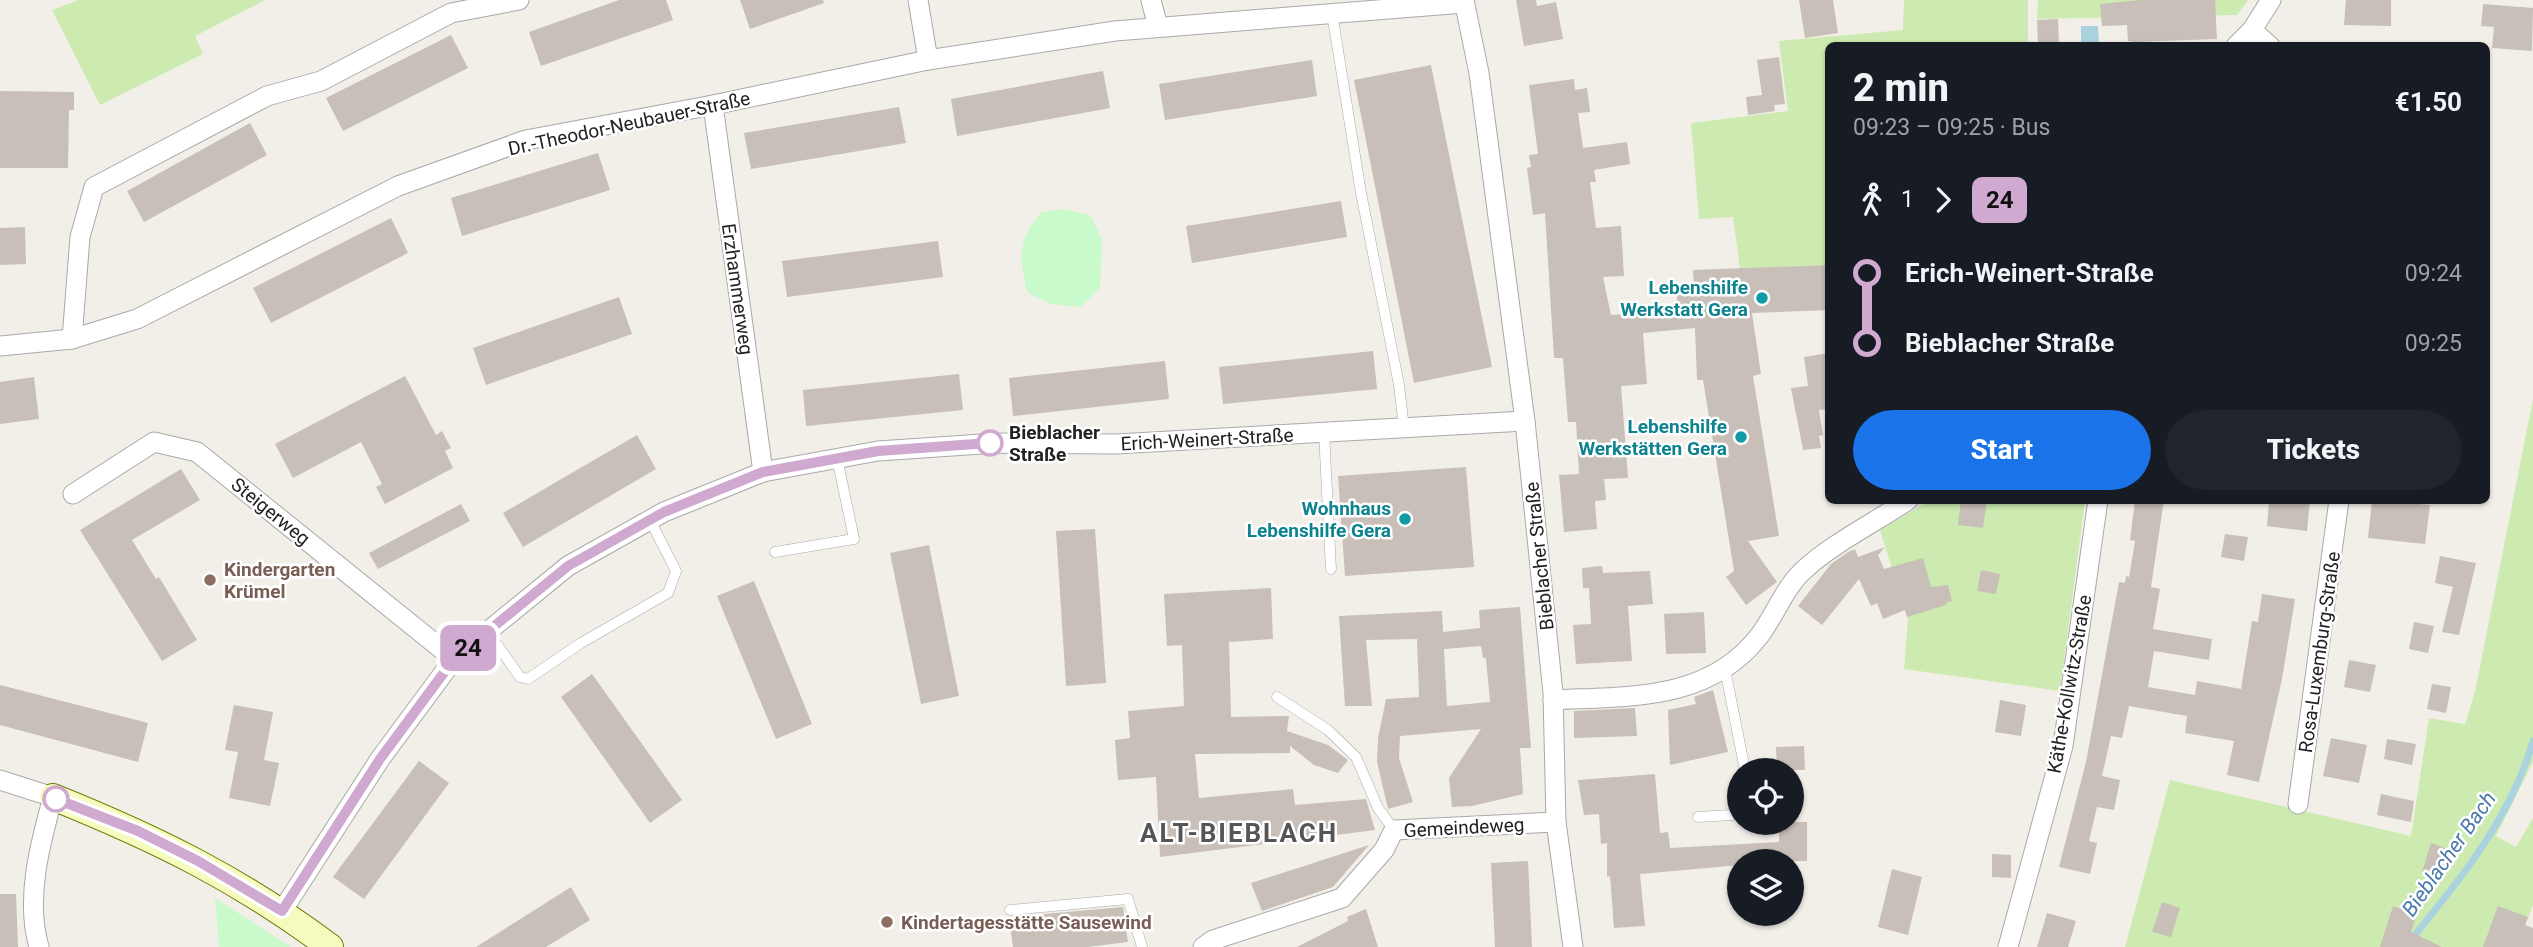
<!DOCTYPE html>
<meta charset="utf-8">
<style>
body{margin:0;font-family:Roboto,sans-serif;background:#20242c;color:#f1f3f6;height:100vh;display:flex;flex-direction:column;font-size:26px;white-space:nowrap}
*{box-sizing:border-box;margin:0}
p{font-size:23px;color:#9ea1a6}
.icon{flex:none;width:38px;height:38px;fill:none;stroke:currentColor;stroke-width:2;stroke-linecap:round;stroke-linejoin:round}
.map{position:relative;flex:1;overflow:hidden}
.details{position:absolute;left:1825px;top:42px;width:665px;height:462px;display:flex;flex-direction:column;background:#171b24;border-radius:10px;box-shadow:0 2px 5px #0004}
.details>*{flex:none}
.badge{padding:0 14px;border-radius:10px;font-size:24px;line-height:46px}
.tools{position:absolute;left:1727px;top:758px;display:grid;gap:14px}
.tools a{display:grid;place-items:center;width:77px;height:77px;border-radius:50%;background:#171b24;box-shadow:0 2px 5px #0004;font-size:35px}
.map>.badge{position:absolute;translate:-50% -50%;box-shadow:0 0 0 4px #fff}
.legs{display:flex;align-items:center;gap:10px;height:77px;padding:0 28px;font-size:23px}
.legs p{margin-inline-start:auto}
.headline{display:flex;align-items:center;justify-content:space-between;height:119px;padding:0 28px}
h1{font-size:38px;font-weight:800;line-height:52px}
.primary-button{display:flex;gap:14px;margin-top:auto;padding:14px 28px}
.primary-button a{flex:1;height:80px;border-radius:42px;background:#1a73e8;color:#fff;font-size:28px;font-weight:800;line-height:80px;text-align:center}
.primary-button a+a{background:#20242c;color:#f1f3f6}
ul{padding:0 28px;list-style:none}
li{display:flex;align-items:center;gap:24px;height:70px;font-size:26px}
li i{display:grid;place-items:center;width:10px;height:100%;margin:0 9px;background:currentColor}
li i::after{content:'';width:18px;height:18px;margin:-9px;border:5px solid;border-radius:50%;background:#171b24}
li p{margin-inline-start:auto}
li:first-child i{background:linear-gradient(#0000 50%,currentColor 0)}
li:last-child i{background:linear-gradient(currentColor 50%,#0000 0)}
.map>svg:first-child{display:block}
.grass{fill:#cdebb0}
.park{fill:#c8facc}
.water{fill:#aad3df}
.lines{fill:none;stroke-linecap:round;stroke-linejoin:round}
.stream{stroke:#aad3df;stroke-width:7}
.building{fill:#c7bfb8;fill-rule:evenodd}
.lane-casing{stroke:#a9a9a9;stroke-width:11}
.street-casing{stroke:#a9a9a9;stroke-width:21}
.secondary-casing{stroke:#707d05;stroke-width:28}
.lane{stroke:#fff;stroke-width:10}
.street{stroke:#fff;stroke-width:19}
.secondary{stroke:#f7fabf;stroke-width:26}
.line-1-casing{stroke:#fff;stroke-width:16}
.line-1{stroke:#d0a9d0;stroke-width:10}
.culture-dot{fill:#0f9aa8;stroke:#fff;stroke-width:2.5}
.stop-1-dot{fill:#fff;stroke:#d0a9d0;stroke-width:3.5}
.education-dot{fill:#8d6e63;stroke:#fff;stroke-width:2.5}
.labels{text-anchor:middle;stroke-width:5;stroke-linejoin:round;paint-order:stroke}
.street-label{font-size:19px;fill:#222;stroke:#fff}
.culture-label{font-size:19px;font-weight:bold;fill:#0d838f;stroke:#fff;text-anchor:end}
.stop-label{font-size:19px;font-weight:bold;fill:#222;stroke:#fff;text-anchor:start}
.education-label{font-size:19px;font-weight:bold;fill:#785e54;stroke:#fff;text-anchor:start}
.water-label{font-size:21px;font-style:italic;fill:#4a7aab;stroke:#fff}
.district-label{font-size:26px;font-weight:bold;letter-spacing:2px;fill:#555;stroke:#fff}
</style>
<div class="map">
<svg width="2533" height="947" viewBox="0 0 2533 947">
<rect width="100%" height="100%" fill="#f2efe9"/>
<!-- grass -->
<g class="grass">
<path d="M 79,0 L 265,0 L 195,36 L 203,54 L 100,105 L 52,10 Z"/>
<path d="M 1904,0 L 2028,0 L 2028,45 L 1829,46 L 1829,265 L 1740,269 L 1733,217 L 1699,219 L 1691,123 L 1788,111 L 1779,41 L 1903,30 Z"/>
<path d="M 2038,0 L 2248,0 L 2237,15 L 2037,19 Z"/>
<path d="M 2533,399 L 2533,762 L 2496,836 L 2516,847 L 2533,818 L 2533,905 L 2517,947 L 2125,947 L 2170,780 L 2411,836 L 2429,718 L 2465,724 L 2475,692 Z"/>
<path d="M 1929,501 L 2085,501 L 2060,691 L 1904,669 L 1908,620 L 1880,530 Z"/>
</g>
<!-- park -->
<g class="park">
<path d="M 1065,209 L 1091,216 L 1102,240 L 1100,288 L 1081,307 L 1050,304 L 1027,292 C 1019,257 1017,241 1041,212 Z"/>
<path d="M 215,898 L 291,947 L 219,947 Z"/>
</g>
<!-- water -->
<path class="water" d="M 2081,26 L 2098,26 L 2099,45 L 2081,45 Z"/>
<g class="lines">
<!-- stream -->
<path class="stream" d="M 2405,947 C 2456,885 2511,819 2533,741"/>
</g>
<!-- building -->
<g class="building">
<path d="M 619,0 L 666,0 L 673,20 L 541,66 L 529,32 Z"/>
<path d="M 740,0 L 823,0 L 824,3 L 750,29 Z"/>
<path d="M 1516,0 L 1536,0 L 1537,6 L 1556,2 L 1563,39 L 1524,46 Z"/>
<path d="M 1799,0 L 1833,0 L 1838,33 L 1805,38 Z"/>
<path d="M 2141,0 L 2215,0 L 2217,39 L 2135,42 L 2128,41 L 2127,25 L 2102,26 L 2100,4 Z"/>
<path d="M 2346,0 L 2391,0 L 2391,26 L 2344,25 Z"/>
<path d="M 2483,4 L 2533,8 L 2532,51 L 2492,48 L 2494,27 L 2481,26 Z"/>
<path d="M 2058,19 L 2059,44 L 2038,44 L 2037,20 Z"/>
<path d="M 451,35 L 468,68 L 343,131 L 326,98 Z"/>
<path d="M 1779,57 L 1785,104 L 1774,105 L 1775,111 L 1748,115 L 1746,97 L 1762,95 L 1757,60 Z"/>
<path d="M 1312,60 L 1317,96 L 1165,120 L 1159,84 Z"/>
<path d="M 1431,65 L 1492,367 L 1414,383 L 1354,80 Z"/>
<path d="M 1103,71 L 1110,108 L 957,136 L 951,99 Z"/>
<path d="M 1574,79 L 1575,90 L 1587,88 L 1590,112 L 1578,113 L 1583,148 L 1627,142 L 1630,164 L 1594,170 L 1596,182 L 1590,182 L 1596,228 L 1621,226 L 1624,276 L 1603,277 L 1611,315 L 1679,311 L 1675,285 L 1694,285 L 1693,270 L 1829,265 L 1829,310 L 1752,313 L 1761,374 L 1753,376 L 1779,536 L 1748,541 L 1777,582 L 1746,605 L 1726,577 L 1734,571 L 1703,380 L 1697,380 L 1695,328 L 1643,333 L 1647,384 L 1621,386 L 1628,478 L 1604,479 L 1606,500 L 1595,501 L 1597,529 L 1564,532 L 1559,475 L 1579,474 L 1576,422 L 1568,422 L 1563,358 L 1554,358 L 1545,213 L 1533,215 L 1527,168 L 1531,167 L 1529,155 L 1538,154 L 1529,85 Z"/>
<path d="M 0,91 L 74,92 L 74,110 L 69,110 L 68,168 L 0,168 Z"/>
<path d="M 899,107 L 906,143 L 751,169 L 744,133 Z"/>
<path d="M 250,123 L 267,155 L 144,222 L 127,191 Z"/>
<path d="M 598,153 L 610,190 L 462,236 L 451,198 Z"/>
<path d="M 1341,201 L 1347,237 L 1192,263 L 1186,226 Z"/>
<path d="M 391,218 L 408,253 L 271,323 L 253,288 Z"/>
<path d="M 25,227 L 26,264 L 0,265 L 0,228 Z"/>
<path d="M 938,241 L 943,277 L 787,297 L 782,261 Z"/>
<path d="M 619,297 L 632,334 L 486,385 L 473,348 Z"/>
<path d="M 1373,351 L 1377,389 L 1223,404 L 1219,367 Z"/>
<path d="M 1829,353 L 1829,409 L 1819,410 L 1823,435 L 1819,436 L 1821,448 L 1803,450 L 1791,388 L 1808,386 L 1804,357 Z"/>
<path d="M 1165,361 L 1169,399 L 1013,416 L 1009,378 Z"/>
<path d="M 959,374 L 963,410 L 806,426 L 803,390 Z"/>
<path d="M 405,376 L 436,435 L 442,431 L 451,448 L 445,451 L 453,468 L 385,504 L 376,487 L 382,484 L 361,442 L 293,478 L 275,444 Z"/>
<path d="M 34,377 L 39,419 L 0,424 L 0,382 Z"/>
<path d="M 637,435 L 656,469 L 523,547 L 503,513 Z"/>
<path d="M 1466,467 L 1474,567 L 1345,576 L 1338,476 Z"/>
<path d="M 181,469 L 200,500 L 132,540 L 156,579 L 159,577 L 197,640 L 162,661 L 80,530 Z"/>
<path d="M 1961,500 L 1987,500 L 1983,528 L 1958,525 Z"/>
<path d="M 2135,500 L 2164,500 L 2151,587 L 2160,589 L 2153,629 L 2212,639 L 2209,660 L 2154,651 L 2148,687 L 2195,695 L 2197,681 L 2241,689 L 2252,621 L 2258,622 L 2262,594 L 2295,599 L 2282,679 L 2259,782 L 2227,775 L 2234,741 L 2185,733 L 2187,716 L 2129,706 L 2122,738 L 2111,736 L 2102,776 L 2120,780 L 2114,810 L 2097,807 L 2089,841 L 2097,843 L 2090,874 L 2059,867 L 2086,762 L 2119,582 L 2125,583 L 2126,576 L 2129,577 L 2135,541 L 2130,540 Z"/>
<path d="M 2269,500 L 2310,500 L 2307,531 L 2267,526 Z"/>
<path d="M 2372,500 L 2430,505 L 2425,544 L 2368,538 Z"/>
<path d="M 461,504 L 470,521 L 378,569 L 369,553 Z"/>
<path d="M 1095,529 L 1106,683 L 1066,686 L 1056,531 Z"/>
<path d="M 2225,534 L 2248,537 L 2244,561 L 2221,557 Z"/>
<path d="M 929,545 L 959,696 L 921,704 L 890,553 Z"/>
<path d="M 1885,547 L 1878,555 L 1884,569 L 1923,558 L 1931,587 L 1948,585 L 1952,601 L 1946,603 L 1946,605 L 1907,617 L 1905,610 L 1883,619 L 1877,603 L 1871,606 L 1859,579 L 1822,625 L 1798,606 L 1831,564 L 1848,552 L 1855,549 L 1858,557 Z"/>
<path d="M 2440,556 L 2476,563 L 2459,635 L 2442,632 L 2453,587 L 2435,583 Z"/>
<path d="M 1602,566 L 1603,573 L 1650,571 L 1653,604 L 1628,606 L 1632,661 L 1576,664 L 1573,625 L 1591,624 L 1589,588 L 1583,588 L 1582,568 Z"/>
<path d="M 1981,570 L 2000,574 L 1996,594 L 1977,591 Z"/>
<path d="M 754,581 L 812,724 L 776,739 L 717,596 Z"/>
<path d="M 1271,588 L 1273,639 L 1229,642 L 1231,717 L 1289,716 L 1287,731 L 1328,745 L 1348,760 L 1338,773 L 1314,765 L 1290,746 L 1290,753 L 1195,754 L 1199,798 L 1293,789 L 1295,805 L 1366,799 L 1375,830 L 1160,857 L 1156,777 L 1118,780 L 1115,740 L 1130,738 L 1128,711 L 1184,706 L 1182,645 L 1167,646 L 1164,594 Z"/>
<path d="M 1520,607 L 1531,748 L 1520,748 L 1523,794 L 1472,806 L 1452,807 L 1449,778 L 1481,729 L 1400,736 L 1399,758 L 1413,802 L 1388,809 L 1377,762 L 1378,738 L 1386,699 L 1419,697 L 1417,639 L 1366,640 L 1372,706 L 1345,706 L 1339,616 L 1442,611 L 1443,632 L 1480,628 L 1479,610 ZM 1481,646 L 1483,658 L 1486,658 L 1490,702 L 1447,706 L 1444,649 Z"/>
<path d="M 1704,612 L 1706,653 L 1666,654 L 1664,614 Z"/>
<path d="M 2414,622 L 2434,626 L 2428,653 L 2409,649 Z"/>
<path d="M 2349,660 L 2376,665 L 2370,692 L 2344,687 Z"/>
<path d="M 592,674 L 682,800 L 650,823 L 561,697 Z"/>
<path d="M 2432,684 L 2451,687 L 2446,713 L 2427,709 Z"/>
<path d="M 0,685 L 148,723 L 138,762 L 0,725 Z"/>
<path d="M 1713,690 L 1728,752 L 1670,765 L 1668,710 L 1696,704 L 1694,697 Z"/>
<path d="M 2000,700 L 2026,705 L 2021,736 L 1995,732 Z"/>
<path d="M 234,705 L 273,712 L 264,760 L 279,763 L 270,806 L 229,798 L 238,752 L 225,750 Z"/>
<path d="M 1635,708 L 1637,736 L 1574,738 L 1574,711 Z"/>
<path d="M 2331,738 L 2367,745 L 2359,783 L 2323,776 Z"/>
<path d="M 2387,739 L 2416,744 L 2412,765 L 2384,759 Z"/>
<path d="M 1804,746 L 1805,770 L 1777,770 L 1776,747 Z"/>
<path d="M 419,761 L 449,783 L 364,899 L 333,877 Z"/>
<path d="M 1655,774 L 1660,833 L 1668,832 L 1670,848 L 1779,842 L 1779,822 L 1807,822 L 1807,861 L 1740,861 L 1740,865 L 1640,874 L 1645,926 L 1614,928 L 1610,876 L 1607,877 L 1607,843 L 1601,844 L 1599,814 L 1584,815 L 1578,780 Z"/>
<path d="M 2381,794 L 2414,801 L 2411,822 L 2377,815 Z"/>
<path d="M 2431,843 L 2448,849 L 2440,877 L 2422,872 Z"/>
<path d="M 1369,845 L 1333,887 L 1262,911 L 1251,883 Z"/>
<path d="M 1992,854 L 2011,855 L 2011,878 L 1992,877 Z"/>
<path d="M 1528,861 L 1532,947 L 1495,947 L 1491,863 Z"/>
<path d="M 1892,869 L 1922,877 L 1908,935 L 1878,927 Z"/>
<path d="M 571,887 L 590,920 L 546,947 L 476,947 Z"/>
<path d="M 0,894 L 16,894 L 18,947 L 0,947 Z"/>
<path d="M 2162,902 L 2180,908 L 2171,937 L 2152,932 Z"/>
<path d="M 2393,906 L 2417,914 L 2411,932 L 2442,947 L 2380,947 Z"/>
<path d="M 2498,906 L 2528,917 L 2525,925 L 2533,928 L 2533,947 L 2483,947 Z"/>
<path d="M 1123,907 L 1128,942 L 1087,947 L 1013,947 L 1009,917 Z"/>
<path d="M 1366,909 L 1378,947 L 1297,947 L 1348,921 L 1347,917 Z"/>
<path d="M 2047,913 L 2076,921 L 2068,947 L 2037,947 Z"/>
</g>
<g class="lines">
<defs>
<g id="lane">
<path d="M 1332,13 L 1361,193 L 1399,385 L 1404,428"/>
<path d="M 1324,432 L 1331,569"/>
<path d="M 775,552 L 854,539 L 837,458"/>
<path d="M 488,632 L 520,677 L 528,679 L 581,643 L 668,593 L 676,571 L 650,520"/>
<path d="M 1725,669 L 1745,770"/>
<path d="M 1277,697 L 1328,730 L 1356,757 L 1378,808 L 1394,830"/>
<path d="M 1698,817 L 1732,815 L 1740,789"/>
<path d="M 1010,910 L 1128,899 L 1142,947"/>
</g>
<g id="street">
<path d="M 918,0 L 928,60"/>
<path d="M 1151,0 L 1158,27"/>
<path d="M 1464,0 L 1479,73 L 1525,421 L 1553,693 L 1556,822 L 1573,947"/>
<path d="M 2252,30 L 2270,46"/>
<path d="M 2236,46 L 2252,30 L 2271,0"/>
<path d="M 713,105 L 763,472"/>
<path d="M 72,339 L 80,237 L 94,187 L 267,96 L 321,81 L 451,13 L 519,0"/>
<path d="M 0,346 L 72,339 L 137,319 L 398,186 L 526,140 L 713,105 L 928,60 L 1115,31 L 1464,3"/>
<path d="M 73,494 L 154,442 L 197,452 L 454,659"/>
<path d="M 1553,700 C 1628,696 1709,702 1760,635 C 1775,615 1786,585 1805,569 C 1832,544 1877,521 1908,500"/>
<path d="M 0,780 L 53,797 C 40,844 25,899 39,947"/>
<path d="M 2298,804 L 2339,500"/>
<path d="M 282,911 L 380,759 L 454,659 L 568,566 L 664,512 L 763,472 L 878,451 L 997,443 L 1116,444 L 1525,421"/>
<path d="M 1203,947 L 1213,940 L 1342,898 L 1384,850 L 1394,830 L 1556,822"/>
<path d="M 2008,947 L 2063,746 L 2098,500"/>
</g>
<path id="secondary" d="M 53,797 C 157,839 239,879 330,947"/>
</defs>
<!-- lane casing -->
<use href="#lane" class="lane-casing"/>
<!-- street casing -->
<use href="#street" class="street-casing"/>
<!-- secondary casing -->
<use href="#secondary" class="secondary-casing"/>
<!-- lane -->
<use href="#lane" class="lane"/>
<!-- street -->
<use href="#street" class="street"/>
<!-- secondary -->
<use href="#secondary" class="secondary"/>
</g>
<g class="lines">
<defs>
<path id="line-1" d="M 56,799 L 138,831 L 198,861 L 282,911 L 380,759 L 454,659 L 568,566 L 664,512 L 763,472 L 878,451 L 990,443"/>
</defs>
<!-- line-1 casing -->
<use href="#line-1" class="line-1-casing"/>
<!-- line-1 -->
<use href="#line-1" class="line-1"/>
</g>
<!-- markers -->
<g class="culture-dot">
<circle cx="1762" cy="298" r="7"/>
<circle cx="1741" cy="437" r="7"/>
<circle cx="1405" cy="519" r="7"/>
</g>
<g class="stop-1-dot">
<circle cx="990" cy="443" r="12"/>
<circle cx="56" cy="799" r="12"/>
</g>
<g class="education-dot">
<circle cx="210" cy="580" r="7"/>
<circle cx="887" cy="922" r="7"/>
</g>
<g class="labels">
<!-- street labels -->
<g class="street-label">
<text transform="translate(629 123) rotate(-12)" y="7">Dr.-Theodor-Neubauer-Straße</text>
<text transform="translate(738 289) rotate(82)" y="7">Erzhammerweg</text>
<text transform="translate(1207 439) rotate(-3)" y="7">Erich-Weinert-Straße</text>
<text transform="translate(271 511) rotate(39)" y="7">Steigerweg</text>
<text transform="translate(1539 556) rotate(-96)" y="7">Bieblacher Straße</text>
<text transform="translate(2319 652) rotate(-82)" y="7">Rosa-Luxemburg-Straße</text>
<text transform="translate(2069 684) rotate(-80)" y="7">Käthe-Kollwitz-Straße</text>
<text transform="translate(1464 827) rotate(-3)" y="7">Gemeindeweg</text>
</g>
<!-- culture labels -->
<g class="culture-label">
<text x="1748" y="294">Lebenshilfe<tspan x="1748" dy="22">Werkstatt Gera</tspan></text>
<text x="1727" y="433">Lebenshilfe<tspan x="1727" dy="22">Werkstätten Gera</tspan></text>
<text x="1391" y="515">Wohnhaus<tspan x="1391" dy="22">Lebenshilfe Gera</tspan></text>
</g>
<!-- stop labels -->
<g class="stop-label">
<text x="1009" y="439">Bieblacher<tspan x="1009" dy="22">Straße</tspan></text>
</g>
<!-- education labels -->
<g class="education-label">
<text x="224" y="576">Kindergarten<tspan x="224" dy="22">Krümel</tspan></text>
<text x="901" y="929">Kindertagesstätte Sausewind</text>
</g>
<!-- water labels -->
<g class="water-label">
<text transform="translate(2449 854) rotate(-55)" y="7">Bieblacher Bach</text>
</g>
<!-- district labels -->
<g class="district-label">
<text x="1239" y="842">ALT-BIEBLACH</text>
</g>
</g>
</svg>
<div class="tools">
<a><svg class="icon" aria-label="locate" viewBox="0 0 24 24"><circle cx="12" cy="12" r="6"/><path d="M12 2v4M12 18v4M2 12h4M18 12h4"/></svg></a>
<a><svg class="icon" aria-label="layers" viewBox="0 0 24 24"><path d="M12 4l9 5-9 5-9-5zM3 14l9 5 9-5"/></svg></a>
</div>
<b class="badge" style="left:468px;top:648px;background:#d0a9d0;color:#111">24</b>
<section class="details">
<div class="headline"><div><h1>2 min</h1><p>09:23 – 09:25 · Bus</p></div><b>€1.50</b></div>
<div class="legs"><svg class="icon" aria-label="walk" viewBox="0 0 24 24"><circle cx="13" cy="4" r="2"/><path d="M13 8l-2 6 4 7M11 14l-3 7M7 12l3-4h3l4 4"/></svg>1<svg class="icon" aria-label="forward" viewBox="0 0 24 24"><path d="M9 5l7 7-7 7"/></svg><b class="badge" style="background:#d0a9d0;color:#111">24</b></div>
<ul>
<li><i style="color:#d0a9d0"></i><b>Erich-Weinert-Straße</b><p>09:24</p></li>
<li><i style="color:#d0a9d0"></i><b>Bieblacher Straße</b><p>09:25</p></li>
</ul>
<div class="primary-button"><a>Start</a><a>Tickets</a></div>
</section>
</div>
